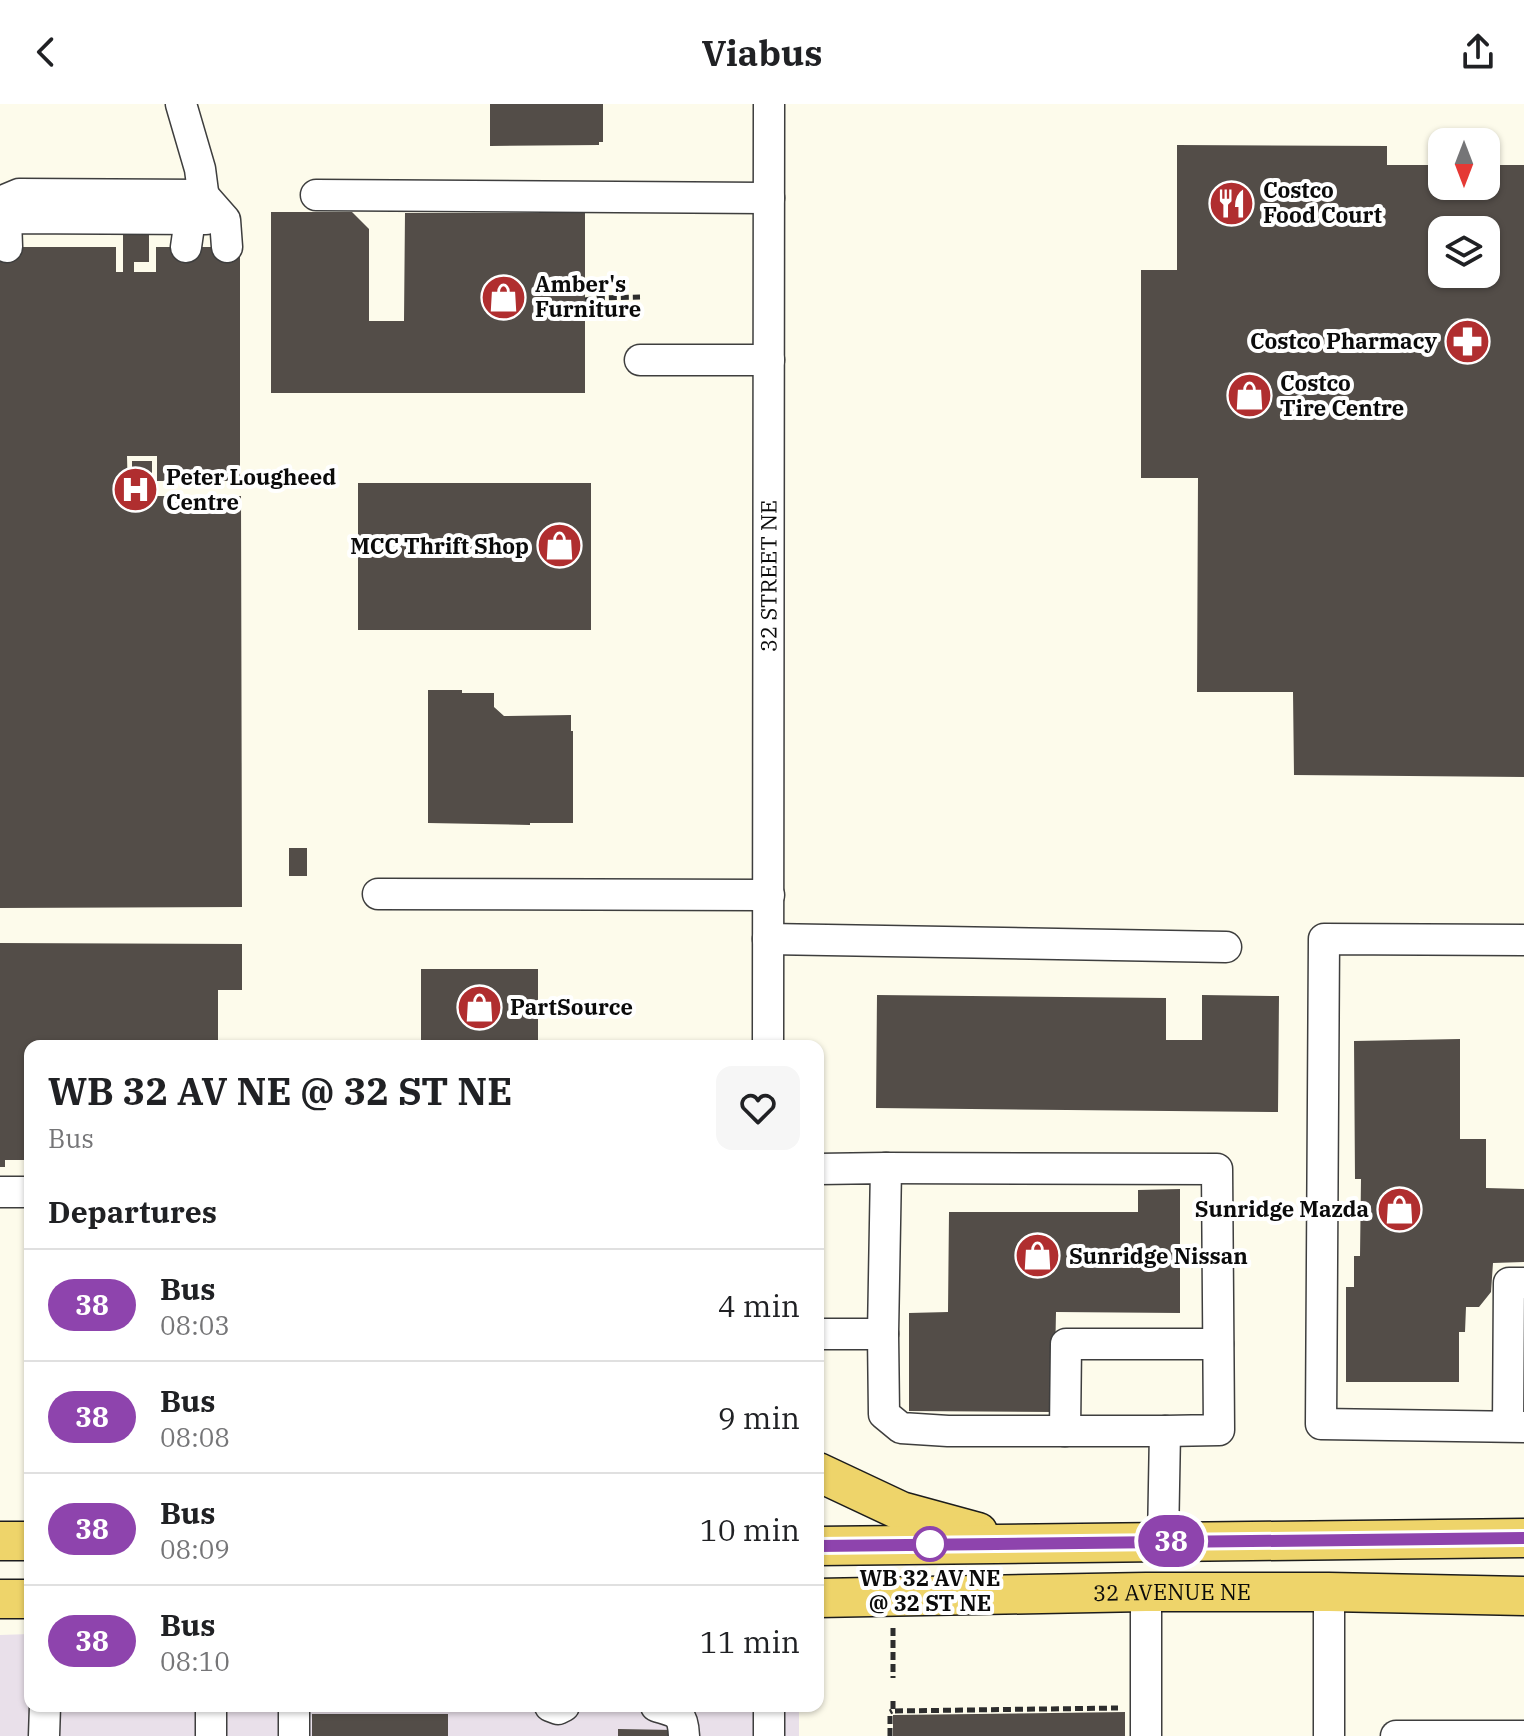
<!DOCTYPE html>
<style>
body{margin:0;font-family:"IBM Plex Serif",serif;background:#f6f6f6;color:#202124;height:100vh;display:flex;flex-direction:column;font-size:30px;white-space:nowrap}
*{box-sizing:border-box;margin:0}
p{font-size:26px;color:#757577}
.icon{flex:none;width:44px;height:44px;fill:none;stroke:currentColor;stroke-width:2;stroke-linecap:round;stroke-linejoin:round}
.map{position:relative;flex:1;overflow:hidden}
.panel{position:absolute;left:24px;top:936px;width:800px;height:672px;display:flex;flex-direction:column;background:#fff;border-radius:16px;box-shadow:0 2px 6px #0004}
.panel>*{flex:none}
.badge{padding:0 16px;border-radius:26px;font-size:28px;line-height:52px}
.needle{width:52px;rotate:180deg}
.controls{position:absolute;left:1428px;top:24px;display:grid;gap:16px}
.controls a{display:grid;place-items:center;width:72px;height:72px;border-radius:16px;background:#fff;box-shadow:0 2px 6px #0004;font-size:40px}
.map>.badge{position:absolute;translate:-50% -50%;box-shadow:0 0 0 4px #fff}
h2{padding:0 24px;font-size:30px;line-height:72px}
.round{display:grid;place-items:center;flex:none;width:84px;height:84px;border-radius:16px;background:#f6f6f6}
.headline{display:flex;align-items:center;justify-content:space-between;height:136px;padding:0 24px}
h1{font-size:38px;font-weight:800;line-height:60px}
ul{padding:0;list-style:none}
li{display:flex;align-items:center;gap:24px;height:112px;padding:0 24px;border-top:2px solid #e0e0e0}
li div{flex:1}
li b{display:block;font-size:30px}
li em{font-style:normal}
li .badge{min-width:88px;font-weight:700;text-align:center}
header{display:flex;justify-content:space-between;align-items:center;height:104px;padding:0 24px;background:#fff;font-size:36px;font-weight:800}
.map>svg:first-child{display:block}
.industrial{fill:#e9e0ea}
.building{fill:#534d48;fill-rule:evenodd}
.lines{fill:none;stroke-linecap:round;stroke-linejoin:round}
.minor-casing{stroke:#3e3e3e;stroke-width:33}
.major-casing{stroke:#1c1c1c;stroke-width:41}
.path{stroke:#2d2d2d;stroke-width:5;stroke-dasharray:8 4;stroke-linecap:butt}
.minor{stroke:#fff;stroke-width:30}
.major{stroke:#eed46a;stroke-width:38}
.line-casing{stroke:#fff;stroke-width:18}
.line{stroke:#8e44ad;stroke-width:12}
.stop-dot{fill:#fff;stroke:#8e44ad;stroke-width:4}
.labels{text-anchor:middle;stroke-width:8;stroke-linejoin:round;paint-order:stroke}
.poi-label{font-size:22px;font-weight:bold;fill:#0b0b0b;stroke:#fff;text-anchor:start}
.street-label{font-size:22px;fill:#0b0b0b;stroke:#fff}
.stop-label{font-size:22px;font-weight:bold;fill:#0b0b0b;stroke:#fff}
</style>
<header><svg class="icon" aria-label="back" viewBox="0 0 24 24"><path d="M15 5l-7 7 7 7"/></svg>Viabus<svg class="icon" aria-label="share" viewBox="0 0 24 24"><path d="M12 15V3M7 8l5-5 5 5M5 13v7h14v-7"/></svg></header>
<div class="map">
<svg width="1524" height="1632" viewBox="0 0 1524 1632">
<rect width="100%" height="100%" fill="#fdfbeb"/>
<!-- industrial -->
<path class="industrial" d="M 30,1530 L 30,1602 L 799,1602 L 799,1632 L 0,1632 L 0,1531 Z"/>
<!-- building -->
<g class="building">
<path d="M 490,0 L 603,0 L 603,38 L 599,38 L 599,41 L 490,42 Z"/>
<path d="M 1177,41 L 1387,42 L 1387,61 L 1442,61 L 1442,82 L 1486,82 L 1486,61 L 1524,61 L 1524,673 L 1294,671 L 1293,588 L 1197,588 L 1198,374 L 1141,374 L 1141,166 L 1177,166 ZM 1442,126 L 1486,126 L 1486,170 L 1442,170 Z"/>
<path d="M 271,108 L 352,108 L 369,125 L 369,217 L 404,217 L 405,109 L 585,109 L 585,289 L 271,289 Z"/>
<path d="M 123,129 L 149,129 L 149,158 L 134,158 L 134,168 L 156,168 L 156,143 L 240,143 L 240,377 L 157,377 L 157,352 L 127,352 L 128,393 L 132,393 L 132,357 L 152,357 L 152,382 L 142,382 L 142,392 L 241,392 L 242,803 L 0,804 L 0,143 L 116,143 L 116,168 L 123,168 Z"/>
<rect x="358" y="379" width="233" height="147"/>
<path d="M 428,586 L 462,586 L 462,589 L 494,589 L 494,603 L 504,612 L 571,611 L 571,627 L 573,627 L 573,719 L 530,719 L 530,721 L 428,719 Z"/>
<rect x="289" y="744" width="18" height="28"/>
<path d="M 0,839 L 242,840 L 242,886 L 218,886 L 218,942 L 30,942 L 30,1056 L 5,1056 L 5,1063 L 0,1063 Z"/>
<rect x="421" y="865" width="117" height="77"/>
<path d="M 877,891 L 1166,894 L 1166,936 L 1202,936 L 1202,891 L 1279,892 L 1278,1008 L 876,1004 Z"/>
<path d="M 1460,935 L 1460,1035 L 1486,1035 L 1486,1084 L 1524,1085 L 1524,1158 L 1493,1159 L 1491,1188 L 1479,1203 L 1466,1203 L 1465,1228 L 1459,1228 L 1459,1278 L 1346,1278 L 1346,1183 L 1354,1183 L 1354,1152 L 1360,1152 L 1361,1075 L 1355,1075 L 1354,937 Z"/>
<path d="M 1180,1085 L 1180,1209 L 1056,1208 L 1054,1308 L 909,1307 L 909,1209 L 948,1208 L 949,1108 L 1138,1108 L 1138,1086 Z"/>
<path d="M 1125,1608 L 1125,1632 L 893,1632 L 893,1611 Z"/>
<rect x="312" y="1610" width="136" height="22"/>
<path d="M 618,1625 L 674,1626 L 673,1632 L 618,1632 Z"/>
</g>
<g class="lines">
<defs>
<g id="minor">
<path d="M 181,0 L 200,65 L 206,111"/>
<path d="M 316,91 L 769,94"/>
<path d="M 0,98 L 19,90 L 203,91 L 225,116 L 227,143"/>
<path d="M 7,143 L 6,114 L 206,115"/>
<path d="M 186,143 L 190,115 L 199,100"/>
<path d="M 640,256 L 769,256"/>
<path d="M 378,790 L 769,791"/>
<path d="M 768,835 L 1226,843"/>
<path d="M 1524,836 L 1324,835 L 1321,1320 L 1524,1323"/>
<path id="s1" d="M 768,942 L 769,0"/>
<path d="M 886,1064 L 1217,1065 L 1219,1326 L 1165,1327"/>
<path d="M 818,1065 L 886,1064 L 883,1230"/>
<path d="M 0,1088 L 30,1088"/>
<path d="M 818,1230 L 883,1230 L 884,1310 L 901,1324 L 948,1327 L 1165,1327 L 1163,1437"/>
<path d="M 1508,1322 L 1509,1179 L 1524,1179"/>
<path d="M 1065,1327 L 1066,1240 L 1218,1240"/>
<path d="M 1146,1488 L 1146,1632"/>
<path d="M 1329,1488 L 1329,1632"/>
<path d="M 211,1602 L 211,1632"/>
<path d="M 294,1602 L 294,1632"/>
<path d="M 550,1602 L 558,1605 L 564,1602"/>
<path d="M 656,1602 C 677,1609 683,1608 684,1632"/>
<path d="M 769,1602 L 769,1632"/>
<path d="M 44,1632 L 45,1602"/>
<path d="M 1396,1632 L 1524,1632"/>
</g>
<g id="major">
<path d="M 818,1368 L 901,1407 L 978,1428"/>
<path d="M 0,1437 L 30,1437"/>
<path d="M 818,1442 L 1524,1434"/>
<path id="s2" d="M 818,1494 L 1146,1488 L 1329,1488 L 1524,1492"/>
<path d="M 0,1495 L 30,1495"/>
</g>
</defs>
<!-- minor casing -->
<use href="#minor" class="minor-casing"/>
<!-- major casing -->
<use href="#major" class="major-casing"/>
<!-- path -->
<g class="path">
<path d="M 585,196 L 597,194 L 640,193"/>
<path d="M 893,1524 L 893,1574"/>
<path d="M 893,1597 L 893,1607 L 1118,1604"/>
<path d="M 890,1632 L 890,1608 L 892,1607"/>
</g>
<!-- minor -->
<use href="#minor" class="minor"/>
<!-- major -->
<use href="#major" class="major"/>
</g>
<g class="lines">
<defs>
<path id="line" d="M 818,1442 L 1524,1434"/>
</defs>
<!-- line casing -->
<use href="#line" class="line-casing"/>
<!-- line -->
<use href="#line" class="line"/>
</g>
<!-- icons -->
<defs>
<symbol id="restaurant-disc" viewBox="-11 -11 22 22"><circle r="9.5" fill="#b02e2f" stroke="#fff"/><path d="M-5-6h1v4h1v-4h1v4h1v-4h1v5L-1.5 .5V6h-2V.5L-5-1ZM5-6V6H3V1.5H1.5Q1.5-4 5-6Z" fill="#fff"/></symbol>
<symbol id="shop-disc" viewBox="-11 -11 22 22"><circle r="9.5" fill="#b02e2f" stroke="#fff"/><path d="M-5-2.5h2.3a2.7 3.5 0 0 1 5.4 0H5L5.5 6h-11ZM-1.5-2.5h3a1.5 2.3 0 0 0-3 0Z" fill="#fff"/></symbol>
<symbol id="pharmacy-disc" viewBox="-11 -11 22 22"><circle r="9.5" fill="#b02e2f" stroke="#fff"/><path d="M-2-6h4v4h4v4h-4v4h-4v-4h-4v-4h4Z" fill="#fff"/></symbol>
<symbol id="hospital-disc" viewBox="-11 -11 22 22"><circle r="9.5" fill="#b02e2f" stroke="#fff"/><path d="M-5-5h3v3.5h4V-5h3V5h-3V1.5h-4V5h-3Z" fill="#fff"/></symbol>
</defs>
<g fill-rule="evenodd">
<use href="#restaurant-disc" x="1206" y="74" width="51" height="51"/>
<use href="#shop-disc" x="478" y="168" width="51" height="51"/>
<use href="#pharmacy-disc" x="1442" y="212" width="51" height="51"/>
<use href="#shop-disc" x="1224" y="266" width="51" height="51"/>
<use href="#hospital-disc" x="110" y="360" width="51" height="51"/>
<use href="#shop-disc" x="534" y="416" width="51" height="51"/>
<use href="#shop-disc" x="454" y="878" width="51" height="51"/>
<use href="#shop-disc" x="1374" y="1080" width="51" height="51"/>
<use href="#shop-disc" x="1012" y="1126" width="51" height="51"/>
</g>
<!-- markers -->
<circle class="stop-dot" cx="930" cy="1440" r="16"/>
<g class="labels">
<!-- poi labels -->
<g class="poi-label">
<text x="1263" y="94">Costco<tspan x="1263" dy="25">Food Court</tspan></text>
<text x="535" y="188">Amber's<tspan x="535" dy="25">Furniture</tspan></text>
<text x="1437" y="245" text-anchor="end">Costco Pharmacy</text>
<text x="1280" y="287">Costco<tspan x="1280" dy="25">Tire Centre</tspan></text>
<text x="166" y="381">Peter Lougheed<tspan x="166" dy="25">Centre</tspan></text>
<text x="529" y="450" text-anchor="end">MCC Thrift Shop</text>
<text x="510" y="911">PartSource</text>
<text x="1369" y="1113" text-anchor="end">Sunridge Mazda</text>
<text x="1069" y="1160">Sunridge Nissan</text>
</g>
<!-- street labels -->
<g class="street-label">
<text dy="8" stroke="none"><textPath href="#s1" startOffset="470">32 STREET NE</textPath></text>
<text dy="8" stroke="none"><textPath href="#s2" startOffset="354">32 AVENUE NE</textPath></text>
</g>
<!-- stop labels -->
<g class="stop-label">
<text x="930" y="1482">WB 32 AV NE<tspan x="930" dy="25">@ 32 ST NE</tspan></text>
</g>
</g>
</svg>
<div class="controls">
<a><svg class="needle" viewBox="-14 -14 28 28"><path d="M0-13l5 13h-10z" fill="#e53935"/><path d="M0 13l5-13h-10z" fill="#757577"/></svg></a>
<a><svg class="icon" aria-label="layers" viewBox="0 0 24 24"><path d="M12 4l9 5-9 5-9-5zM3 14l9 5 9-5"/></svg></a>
</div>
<b class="badge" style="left:1171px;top:1437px;background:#8e44ad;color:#fff">38</b>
<section class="panel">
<div class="headline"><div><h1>WB 32 AV NE @ 32 ST NE</h1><p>Bus</p></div><a class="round"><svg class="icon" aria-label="heart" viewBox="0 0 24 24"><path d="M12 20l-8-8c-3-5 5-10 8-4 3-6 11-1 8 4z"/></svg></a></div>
<h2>Departures</h2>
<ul>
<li><span class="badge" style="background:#8e44ad;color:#fff">38</span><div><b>Bus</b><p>08:03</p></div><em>4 min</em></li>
<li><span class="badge" style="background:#8e44ad;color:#fff">38</span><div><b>Bus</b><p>08:08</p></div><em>9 min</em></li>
<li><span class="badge" style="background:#8e44ad;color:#fff">38</span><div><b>Bus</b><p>08:09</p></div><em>10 min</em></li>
<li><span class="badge" style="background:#8e44ad;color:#fff">38</span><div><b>Bus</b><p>08:10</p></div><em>11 min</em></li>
</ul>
</section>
</div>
